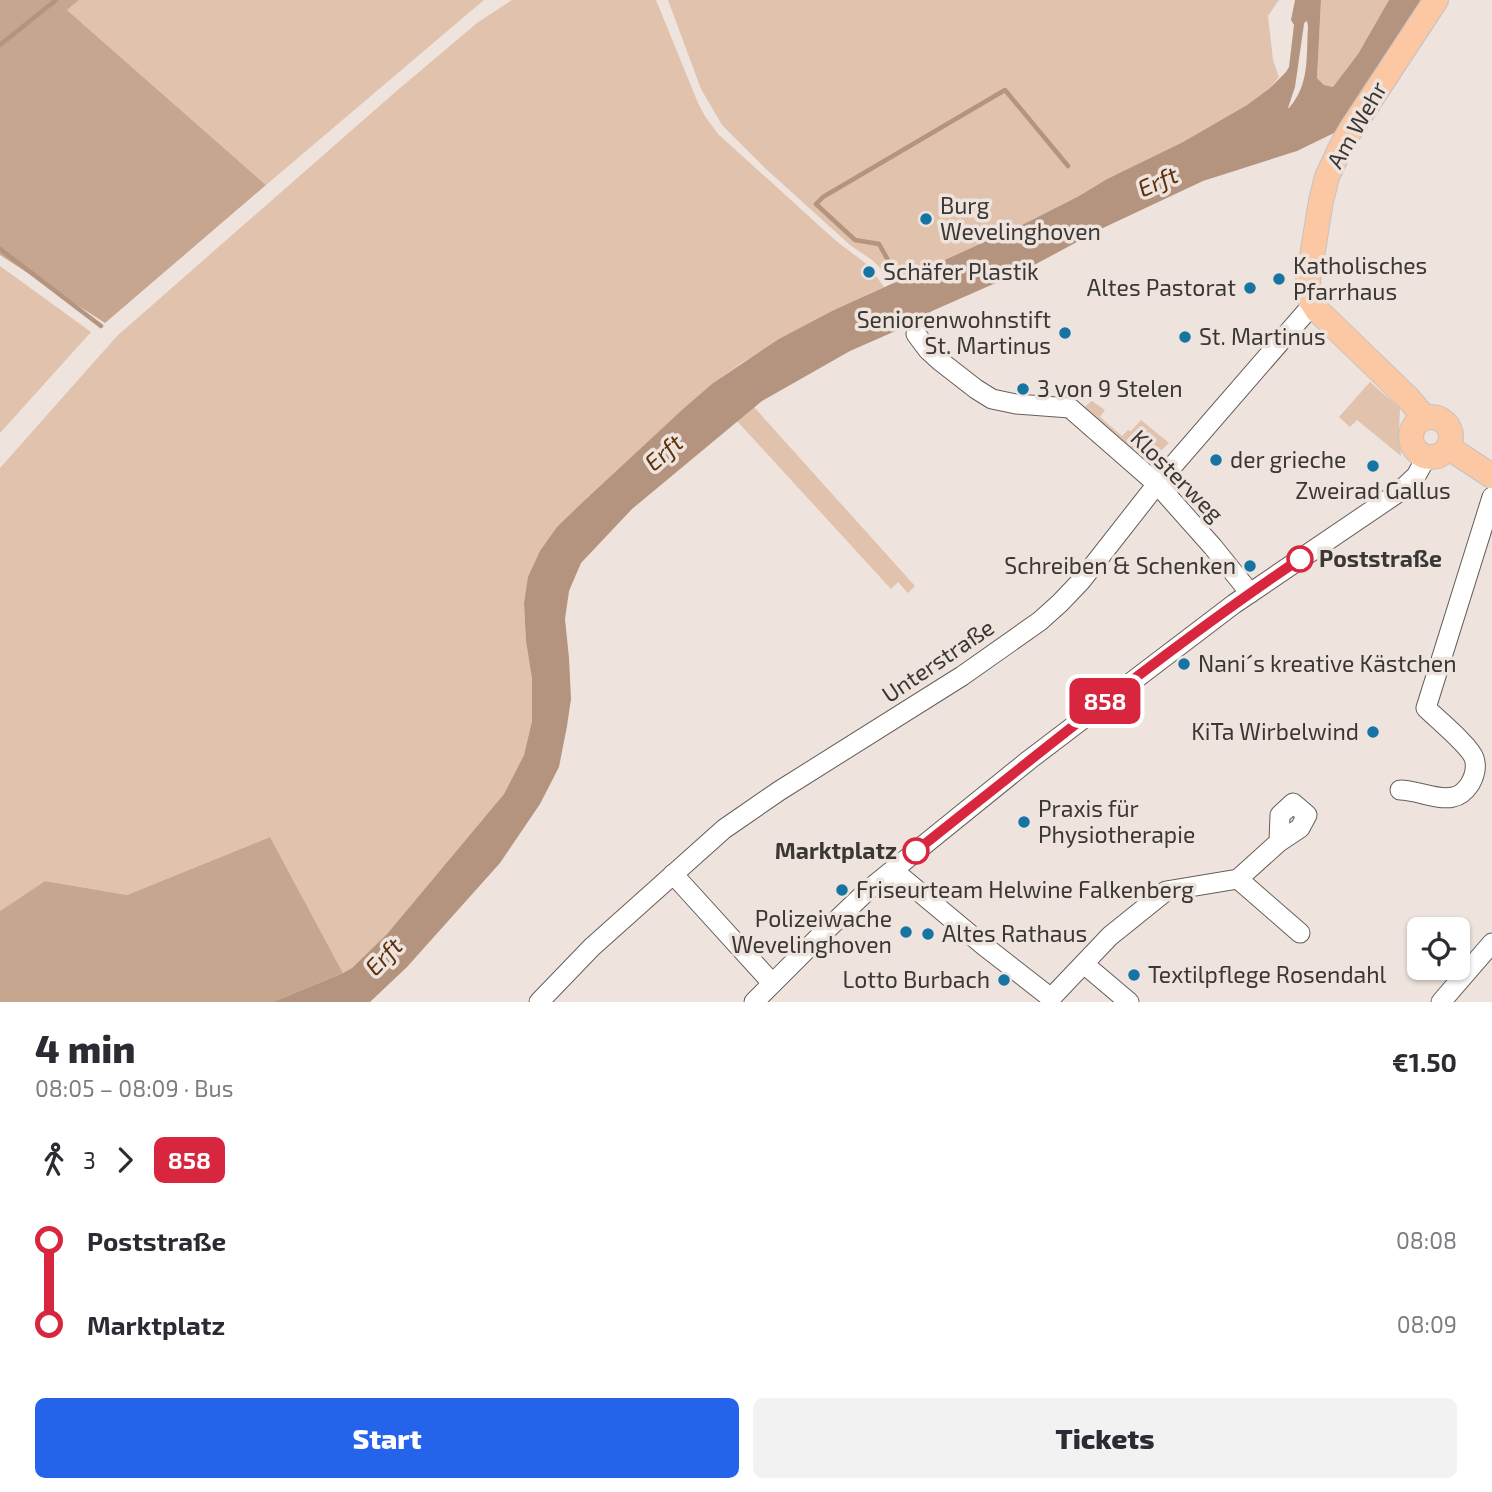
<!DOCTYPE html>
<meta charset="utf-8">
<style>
body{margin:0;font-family:"Exo 2",sans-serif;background:#f2f2f3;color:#2b2b33;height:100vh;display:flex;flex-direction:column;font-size:26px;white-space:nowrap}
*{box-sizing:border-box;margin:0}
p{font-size:23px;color:#7c7c81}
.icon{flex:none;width:38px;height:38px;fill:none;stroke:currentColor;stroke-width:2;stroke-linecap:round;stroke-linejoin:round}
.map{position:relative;height:1002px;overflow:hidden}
.panel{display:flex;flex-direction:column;background:#fff;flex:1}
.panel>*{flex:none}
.badge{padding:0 14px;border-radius:10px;font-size:24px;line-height:46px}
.tools{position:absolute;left:1407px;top:917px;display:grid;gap:14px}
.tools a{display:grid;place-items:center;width:63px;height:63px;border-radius:10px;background:#fff;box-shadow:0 2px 5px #0004;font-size:35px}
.map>.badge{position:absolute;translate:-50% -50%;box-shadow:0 0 0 4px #fff}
.legs{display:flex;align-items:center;gap:10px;height:77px;padding:0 35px;font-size:23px}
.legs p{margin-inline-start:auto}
.head{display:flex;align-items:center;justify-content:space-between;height:119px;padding:0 35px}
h1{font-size:38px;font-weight:800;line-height:52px}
.cta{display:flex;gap:14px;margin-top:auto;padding:14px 35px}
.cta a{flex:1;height:80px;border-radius:10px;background:#2563eb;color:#fff;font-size:28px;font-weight:800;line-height:80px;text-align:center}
.cta a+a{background:#f2f2f3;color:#2b2b33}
ul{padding:0 35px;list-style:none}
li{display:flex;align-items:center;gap:24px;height:84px;font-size:26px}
li i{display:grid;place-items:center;width:10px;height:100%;margin:0 9px;background:currentColor}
li i::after{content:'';width:18px;height:18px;margin:-9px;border:5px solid;border-radius:50%;background:#fff}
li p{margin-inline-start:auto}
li:first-child i{background:linear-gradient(#0000 50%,currentColor 0)}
li:last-child i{background:linear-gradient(currentColor 50%,#0000 0)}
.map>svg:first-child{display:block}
.green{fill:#e1c2ad}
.forest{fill:#c6a68f}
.water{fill:#b4947e;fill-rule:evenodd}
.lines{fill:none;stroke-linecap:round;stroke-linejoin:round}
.stream{stroke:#b4947e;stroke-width:4.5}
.minor-casing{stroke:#675e59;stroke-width:21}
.major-casing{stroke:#c4c3c2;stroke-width:26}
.minor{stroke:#fff;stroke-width:19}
.major{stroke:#fbc8a3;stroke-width:24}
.line-1-casing{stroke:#fff;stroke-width:16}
.line-1{stroke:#d7263d;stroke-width:10}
.poi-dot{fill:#1674a2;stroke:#eee4dd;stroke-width:2.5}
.stop-1-dot{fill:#fff;stroke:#d7263d;stroke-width:3.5}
.labels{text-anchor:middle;stroke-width:7;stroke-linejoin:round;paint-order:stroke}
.street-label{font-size:23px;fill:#3b3735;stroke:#eee4dd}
.poi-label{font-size:23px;fill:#3b3735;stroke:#eee4dd;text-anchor:start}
.stop-label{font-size:23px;font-weight:bold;fill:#3b3735;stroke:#eee4dd;text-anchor:start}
.water-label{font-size:24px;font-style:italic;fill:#5c300a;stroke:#eee4dd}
</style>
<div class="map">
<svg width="1492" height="1002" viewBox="0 0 1492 1002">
<rect width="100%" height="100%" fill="#eee4dd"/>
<!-- green -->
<g class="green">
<path d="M 79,0 L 484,0 L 266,185 L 67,10 Z"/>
<path d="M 512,0 L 656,0 L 698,103 L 705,116 L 718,134 L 835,240 L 869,266 L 884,287 L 836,309 L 740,364 L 713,383 L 684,408 L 586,499 L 524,604 L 526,641 L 532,679 L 532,721 L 524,755 L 504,794 L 387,934 L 352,968 L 343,973 L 270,837 L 127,895 L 45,881 L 0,911 L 0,468 L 117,336 L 393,94 L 477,23 Z"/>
<path d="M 668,0 L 1279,0 L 1268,16 L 1273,60 L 1279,77 L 1270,88 L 1247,105 L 1183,142 L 1107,179 L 1079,196 L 1024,224 L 895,282 L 872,260 L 850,245 L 765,168 L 722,125 L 701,89 Z"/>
<path d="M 1321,0 L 1389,0 L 1358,54 L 1333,87 L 1324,85 L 1317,78 Z"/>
<path d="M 0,266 L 91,332 L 0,433 Z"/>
<path d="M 1370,382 L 1400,408 L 1399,432 L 1401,456 L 1357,420 L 1350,427 L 1339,417 Z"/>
<path d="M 1092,401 L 1105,410 L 1100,417 L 1122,436 L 1128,430 L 1131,431 L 1141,420 L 1169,443 L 1148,463 L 1083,408 Z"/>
<path d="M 754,407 L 915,586 L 908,593 L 898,582 L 891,589 L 737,421 Z"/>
</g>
<!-- forest -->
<g class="forest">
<path d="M 0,0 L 79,0 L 67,10 L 266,185 L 105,323 L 0,255 Z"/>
<path d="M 270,837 L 343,973 L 273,1002 L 0,1002 L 0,911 L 45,881 L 127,895 Z"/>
</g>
<!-- water -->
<path class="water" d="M 1295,0 L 1321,0 L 1317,78 L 1324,85 L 1333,87 L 1358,54 L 1389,0 L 1423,0 L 1334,133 L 1297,151 L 1203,181 L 1103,228 L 1023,271 L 932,311 L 916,322 L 850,351 L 762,401 L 632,509 L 581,563 L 569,591 L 565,619 L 569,658 L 571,699 L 567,726 L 559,767 L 540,804 L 500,863 L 407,967 L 370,1002 L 273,1002 L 343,973 L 352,968 L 387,934 L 504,794 L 524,755 L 532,721 L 532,679 L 526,641 L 524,604 L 528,577 L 540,551 L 557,527 L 586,499 L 684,408 L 713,383 L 779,339 L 836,309 L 1024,224 L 1079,196 L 1107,179 L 1183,142 L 1247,105 L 1270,88 L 1286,72 L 1289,67 L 1294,25 L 1291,20 ZM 1307,21 L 1308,26 C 1306,57 1310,84 1289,108 L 1288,108 L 1295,87 L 1304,24 L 1305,22 Z"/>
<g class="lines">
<!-- stream -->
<g class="stream">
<path d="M 0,45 L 56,0"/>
<path d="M 0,249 L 101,326"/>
<path d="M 902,285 L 879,244 L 855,240 L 816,204 L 823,197 L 1005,90 L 1068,166"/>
</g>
<defs>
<g id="minor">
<path d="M 916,334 L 928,350 L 940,361 L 976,389 L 992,399 L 1016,404 L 1070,408 L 1157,484 L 1213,547 L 1250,593"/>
<path d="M 1400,790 C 1417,790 1438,801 1453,797 C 1460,796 1466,790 1470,784 C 1474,777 1477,767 1474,758 C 1470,746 1436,718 1426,708 L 1492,497"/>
<path d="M 893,870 L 983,945 L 1051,998 L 1110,936 L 1166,891 L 1238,879 L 1279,842 L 1300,828 L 1307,815 L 1293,803 L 1280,815 L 1279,842"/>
<path d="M 673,874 L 772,983"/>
<path d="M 1238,879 L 1300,933"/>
<path d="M 1084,964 L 1129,1002"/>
<path d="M 539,1002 L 592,947 L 724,829 L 779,791 L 962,676 L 1040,621 L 1060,603 L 1081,581 L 1157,484 L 1313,304"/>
<path d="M 754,1002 L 819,937 L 867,891 L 1029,760 L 1234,604 L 1399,492 L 1416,476 L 1427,456"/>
<path d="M 1441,1002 L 1492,943"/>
</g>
<g id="major">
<circle cx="1431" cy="437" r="20"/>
<path d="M 1425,418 L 1408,398 L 1317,310 L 1310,299 L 1308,281 L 1321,201 L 1327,177 L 1340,149 L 1350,131 L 1436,0"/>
<path d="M 1449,448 L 1492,476"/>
</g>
</defs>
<!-- minor casing -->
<use href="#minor" class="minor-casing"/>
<!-- major casing -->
<use href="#major" class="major-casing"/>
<!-- minor -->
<use href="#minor" class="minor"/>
<!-- major -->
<use href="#major" class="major"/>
</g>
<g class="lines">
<defs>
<path id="line-1" d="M 916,851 C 1042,751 1166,649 1300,559"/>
</defs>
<!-- line-1 casing -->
<use href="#line-1" class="line-1-casing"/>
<!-- line-1 -->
<use href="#line-1" class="line-1"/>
</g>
<!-- markers -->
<g class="poi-dot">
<circle cx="926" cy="219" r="7"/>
<circle cx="869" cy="272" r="7"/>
<circle cx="1279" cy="279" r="7"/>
<circle cx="1250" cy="288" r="7"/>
<circle cx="1065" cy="333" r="7"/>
<circle cx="1185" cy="337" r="7"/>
<circle cx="1023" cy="389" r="7"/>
<circle cx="1216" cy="460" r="7"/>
<circle cx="1373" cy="466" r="7"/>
<circle cx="1250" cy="566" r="7"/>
<circle cx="1184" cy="664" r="7"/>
<circle cx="1373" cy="732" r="7"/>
<circle cx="1024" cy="822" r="7"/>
<circle cx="842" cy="890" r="7"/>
<circle cx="906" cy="932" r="7"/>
<circle cx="928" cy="934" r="7"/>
<circle cx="1134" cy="975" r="7"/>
<circle cx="1004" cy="980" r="7"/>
</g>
<g class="stop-1-dot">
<circle cx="1300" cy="559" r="12"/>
<circle cx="916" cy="851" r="12"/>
</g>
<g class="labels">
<!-- street labels -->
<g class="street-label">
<text transform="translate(1357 125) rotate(-60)" y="8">Am Wehr</text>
<text transform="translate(1177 476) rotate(45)" y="8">Klosterweg</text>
<text transform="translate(938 661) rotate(-34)" y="8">Unterstraße</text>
</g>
<!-- poi labels -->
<g class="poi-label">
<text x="940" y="214">Burg<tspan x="940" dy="26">Wevelinghoven</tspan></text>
<text x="1293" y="274">Katholisches<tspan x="1293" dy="26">Pfarrhaus</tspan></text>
<text x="883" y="280">Schäfer Plastik</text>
<text x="1236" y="296" text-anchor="end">Altes Pastorat</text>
<text x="1051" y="328" text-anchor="end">Seniorenwohnstift<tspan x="1051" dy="26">St. Martinus</tspan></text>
<text x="1199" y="345">St. Martinus</text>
<text x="1037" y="397">3 von 9 Stelen</text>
<text x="1230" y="468">der grieche</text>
<text x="1373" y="499" text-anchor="middle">Zweirad Gallus</text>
<text x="1236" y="574" text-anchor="end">Schreiben &amp; Schenken</text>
<text x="1198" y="672">Nani´s kreative Kästchen</text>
<text x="1359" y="740" text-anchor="end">KiTa Wirbelwind</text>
<text x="1038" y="817">Praxis für<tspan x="1038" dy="26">Physiotherapie</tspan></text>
<text x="856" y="898">Friseurteam Helwine Falkenberg</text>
<text x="892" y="927" text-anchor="end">Polizeiwache<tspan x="892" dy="26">Wevelinghoven</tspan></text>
<text x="942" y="942">Altes Rathaus</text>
<text x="1148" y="983">Textilpflege Rosendahl</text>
<text x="990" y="988" text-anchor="end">Lotto Burbach</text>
</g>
<!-- stop labels -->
<g class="stop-label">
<text x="1319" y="567">Poststraße</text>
<text x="897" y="859" text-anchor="end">Marktplatz</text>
</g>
<!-- water labels -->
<g class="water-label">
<text transform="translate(1158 182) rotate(-24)" y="8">Erft</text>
<text transform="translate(664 453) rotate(-41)" y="8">Erft</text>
<text transform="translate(384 957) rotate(-46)" y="8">Erft</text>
</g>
</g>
</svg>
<div class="tools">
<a><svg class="icon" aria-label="locate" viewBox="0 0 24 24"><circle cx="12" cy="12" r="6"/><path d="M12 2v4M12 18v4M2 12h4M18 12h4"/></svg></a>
</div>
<b class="badge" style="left:1105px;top:701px;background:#d7263d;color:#fff">858</b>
</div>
<section class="panel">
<div class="head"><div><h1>4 min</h1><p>08:05 – 08:09 · Bus</p></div><b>€1.50</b></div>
<div class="legs"><svg class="icon" aria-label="walk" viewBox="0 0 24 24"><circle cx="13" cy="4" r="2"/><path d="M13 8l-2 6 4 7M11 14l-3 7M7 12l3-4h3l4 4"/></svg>3<svg class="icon" aria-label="forward" viewBox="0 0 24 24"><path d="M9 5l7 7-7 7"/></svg><b class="badge" style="background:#d7263d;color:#fff">858</b></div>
<ul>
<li><i style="color:#d7263d"></i><b>Poststraße</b><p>08:08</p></li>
<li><i style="color:#d7263d"></i><b>Marktplatz</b><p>08:09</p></li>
</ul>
<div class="cta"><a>Start</a><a>Tickets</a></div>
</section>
